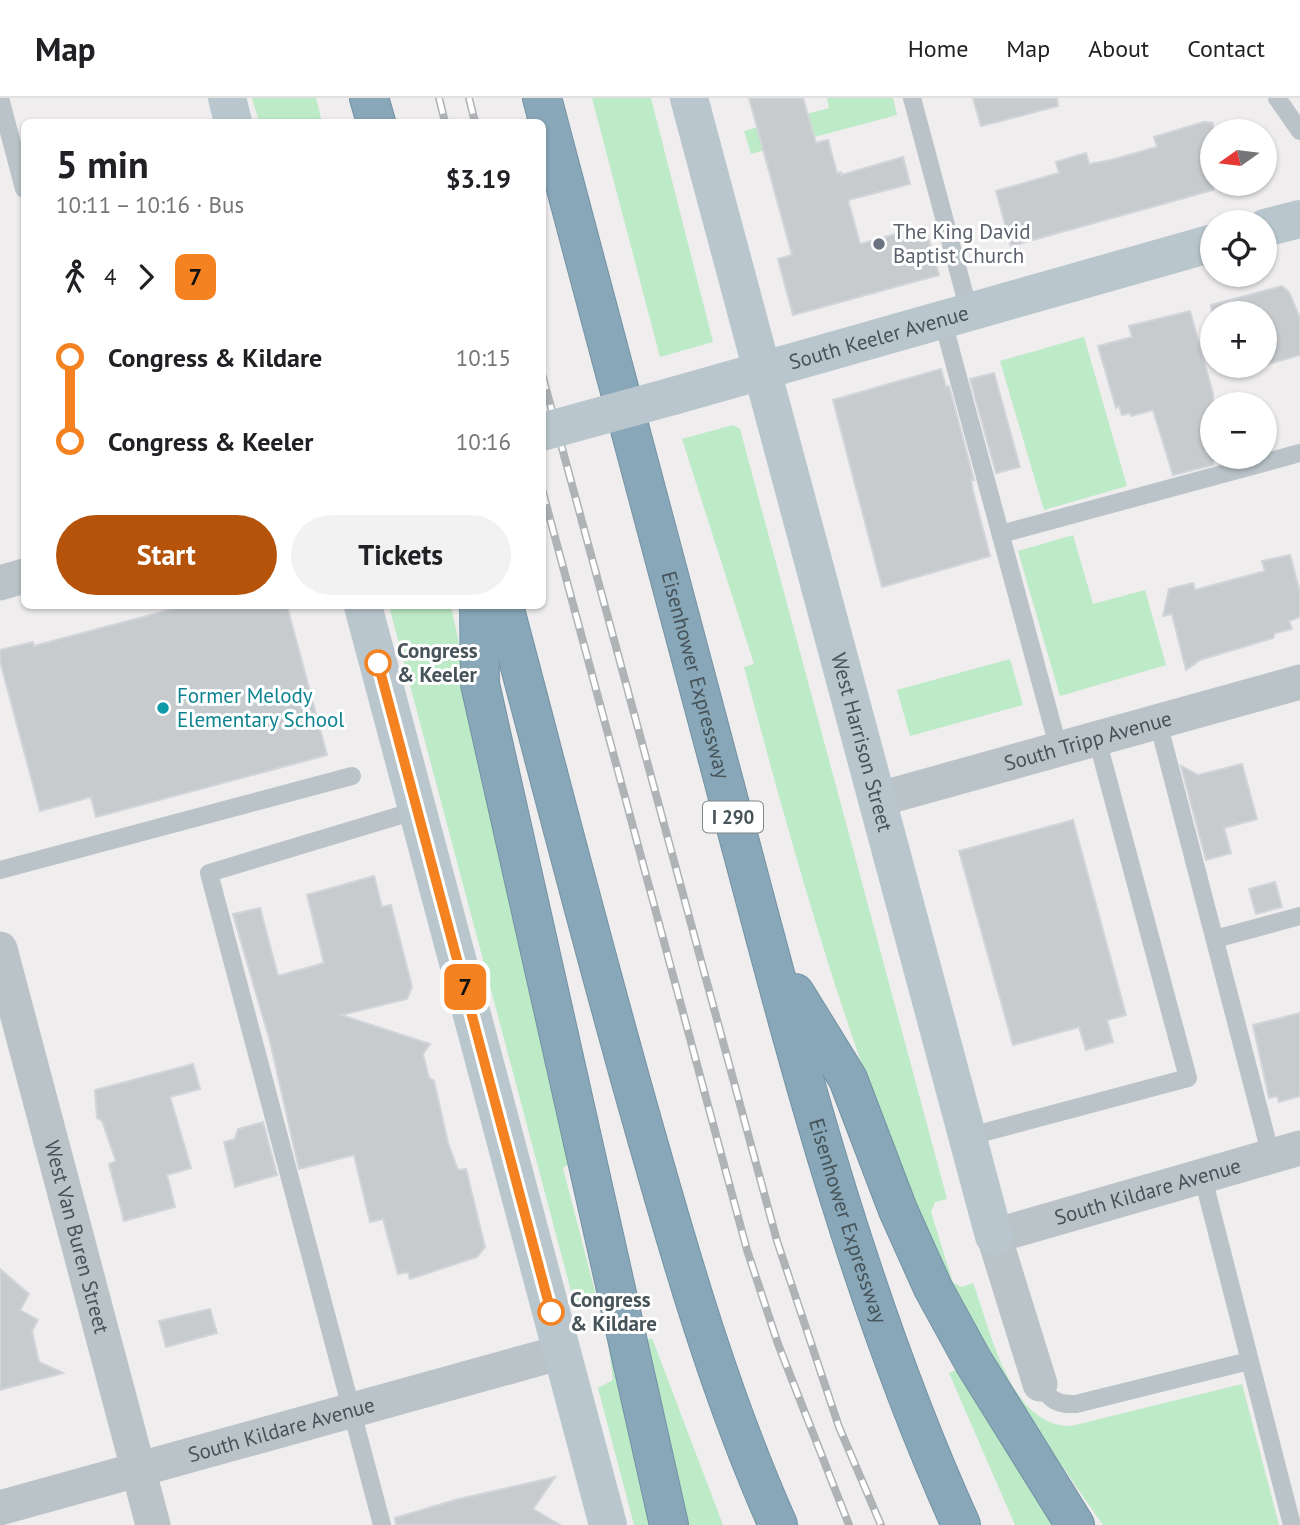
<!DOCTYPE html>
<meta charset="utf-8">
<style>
body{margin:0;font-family:"PT Sans",sans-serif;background:#f2f2f2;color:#202124;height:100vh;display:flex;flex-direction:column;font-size:26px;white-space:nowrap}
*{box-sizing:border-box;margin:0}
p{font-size:23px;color:#757577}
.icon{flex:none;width:38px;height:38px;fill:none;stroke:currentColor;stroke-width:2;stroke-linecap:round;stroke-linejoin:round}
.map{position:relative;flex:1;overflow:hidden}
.details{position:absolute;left:21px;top:21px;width:525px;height:490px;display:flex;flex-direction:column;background:#fff;border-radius:10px;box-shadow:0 2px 5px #0004}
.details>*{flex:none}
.badge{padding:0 14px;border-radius:10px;font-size:24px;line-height:46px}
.needle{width:46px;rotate:256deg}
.controls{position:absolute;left:1200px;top:21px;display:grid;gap:14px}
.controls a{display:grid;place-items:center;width:77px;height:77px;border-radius:50%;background:#fff;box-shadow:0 2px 5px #0004;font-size:35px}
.map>.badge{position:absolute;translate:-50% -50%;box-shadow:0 0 0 4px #fff}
.legs{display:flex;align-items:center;gap:10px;height:77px;padding:0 35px;font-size:23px}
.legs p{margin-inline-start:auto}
.headline{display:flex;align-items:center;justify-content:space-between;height:119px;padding:0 35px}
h1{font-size:38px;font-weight:700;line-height:52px}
.cta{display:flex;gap:14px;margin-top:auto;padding:14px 35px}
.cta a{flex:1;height:80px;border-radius:42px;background:#b45309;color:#fff;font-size:28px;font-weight:700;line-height:80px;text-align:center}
.cta a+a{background:#f2f2f2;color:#202124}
ul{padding:0 35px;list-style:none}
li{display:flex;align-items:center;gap:24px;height:84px;font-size:26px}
li i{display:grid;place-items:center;width:10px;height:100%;margin:0 9px;background:currentColor}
li i::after{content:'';width:18px;height:18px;margin:-9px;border:5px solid;border-radius:50%;background:#fff}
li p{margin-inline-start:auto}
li:first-child i{background:linear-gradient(#0000 50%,currentColor 0)}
li:last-child i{background:linear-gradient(currentColor 50%,#0000 0)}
header{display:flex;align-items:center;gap:42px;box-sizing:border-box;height:98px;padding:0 35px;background:#fff;border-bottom:2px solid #e0e0e0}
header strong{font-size:33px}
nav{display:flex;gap:38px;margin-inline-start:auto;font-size:24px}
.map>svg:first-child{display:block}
.green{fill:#bdeac7}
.building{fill:#c7cbce;stroke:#d1d4d8;stroke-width:2}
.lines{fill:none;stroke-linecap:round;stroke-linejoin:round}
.highway-casing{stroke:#7392a4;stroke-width:40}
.lane{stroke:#b9c3c8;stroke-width:18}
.street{stroke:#b9c3c8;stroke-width:35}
.secondary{stroke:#b9c6cd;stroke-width:38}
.highway{stroke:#88a7b8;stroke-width:38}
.rail-casing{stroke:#afb3b6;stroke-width:8}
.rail{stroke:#fff;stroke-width:5;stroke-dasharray:16;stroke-linecap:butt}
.secondary-bridge{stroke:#b9c6cd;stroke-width:38}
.line-1-casing{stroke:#fff;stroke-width:16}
.line-1{stroke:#f58220;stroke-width:10}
.worship-dot{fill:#6b7280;stroke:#fff;stroke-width:2.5}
.stop-1-dot{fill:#fff;stroke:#f58220;stroke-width:3.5}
.culture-dot{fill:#0f9aa8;stroke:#fff;stroke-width:2.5}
.labels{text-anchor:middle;stroke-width:6;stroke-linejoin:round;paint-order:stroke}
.shield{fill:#fff;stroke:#7e878a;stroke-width:2}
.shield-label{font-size:19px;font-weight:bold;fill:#465358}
.worship-label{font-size:21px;fill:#5b616d;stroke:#fff;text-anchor:start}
.street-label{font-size:21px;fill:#465358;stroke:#fff}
.stop-label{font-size:21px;font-weight:bold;fill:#465358;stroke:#fff;text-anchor:start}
.culture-label{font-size:21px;fill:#0d838f;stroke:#fff;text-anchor:start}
</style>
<header>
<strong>Map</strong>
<nav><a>Home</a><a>Map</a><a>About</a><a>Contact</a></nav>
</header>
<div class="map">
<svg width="1300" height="1427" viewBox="0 0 1300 1427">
<rect width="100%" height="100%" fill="#efeded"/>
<!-- green -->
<g class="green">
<path d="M 252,0 L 316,0 L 322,24 L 259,24 Z"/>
<path d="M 592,0 L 651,0 L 713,244 L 660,259 Z"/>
<path d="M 827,0 L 893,0 L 897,17 L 751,56 L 744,33 L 829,10 Z"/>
<path d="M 1084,239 L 1127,388 L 1044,412 L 1000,263 Z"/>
<path d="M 733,327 L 740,331 L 947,1101 L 935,1104 L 931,1114 L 953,1185 L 962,1189 L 973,1185 C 991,1232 1009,1329 1071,1328 L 1242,1286 L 1279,1427 L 1103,1427 C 1035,1330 970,1231 920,1123 C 904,1088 893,1051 879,1014 C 825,868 784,719 744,569 L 754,566 L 682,341 Z"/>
<path d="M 1073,437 L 1093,506 L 1145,492 L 1166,567 L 1060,598 L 1018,453 Z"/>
<path d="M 389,508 L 451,508 L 571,1065 L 563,1070 L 599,1209 L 589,1203 L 575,1208 Z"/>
<path d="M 1010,561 L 1023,607 L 910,638 L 897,592 Z"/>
<path d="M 652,1240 L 723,1427 L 684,1427 L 640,1244 Z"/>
<path d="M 615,1251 L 658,1427 L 634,1427 L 598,1290 L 613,1282 L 609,1252 Z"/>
<path d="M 962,1269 L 1057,1427 L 1015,1427 L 949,1275 Z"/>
</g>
<!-- building -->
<g class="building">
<path d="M 749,0 L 803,0 L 816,45 L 828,42 L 837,75 L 841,74 L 841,77 L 903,59 L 910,86 L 848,102 L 860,146 L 925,128 L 939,177 L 793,217 L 778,161 L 792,157 Z"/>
<path d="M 973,0 L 1057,0 L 1058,8 L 981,28 Z"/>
<path d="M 1204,24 L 1213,25 L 1213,92 L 1011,148 L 996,93 L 1059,75 L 1056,64 L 1086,55 L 1089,66 L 1111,62 L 1157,49 L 1154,39 Z"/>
<path d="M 1282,188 L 1289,194 L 1300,220 L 1300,257 L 1265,267 L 1265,215 L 1212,215 L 1211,207 Z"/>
<path d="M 1190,213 L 1213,296 L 1213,367 L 1173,377 L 1153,312 L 1131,318 L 1130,315 L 1122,317 L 1119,308 L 1116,310 L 1098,248 L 1132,239 L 1129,228 Z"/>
<path d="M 941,271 L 946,289 L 949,288 L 974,382 L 971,382 L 973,393 L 990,458 L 882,489 L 833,302 Z"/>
<path d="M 994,275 L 1020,369 L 996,375 L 970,281 Z"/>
<path d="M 1290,457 L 1300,494 L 1300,519 L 1289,523 L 1292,531 L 1275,535 L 1273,540 L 1200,562 L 1186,572 L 1172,516 L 1163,518 L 1169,491 L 1193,485 L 1195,492 L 1265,473 L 1262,463 Z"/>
<path d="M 184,508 L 287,508 L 327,657 L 96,719 L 91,699 L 40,713 L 0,563 L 0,552 L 33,544 L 34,548 Z"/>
<path d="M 1242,666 L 1257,721 L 1224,730 L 1231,755 L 1206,762 L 1181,668 L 1198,677 Z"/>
<path d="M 1073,722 L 1126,917 L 1107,922 L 1113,944 L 1086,952 L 1079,929 L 1013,947 L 959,753 Z"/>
<path d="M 374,778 L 382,809 L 391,807 L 412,889 L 407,901 L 341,917 L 430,946 L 423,956 L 429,980 L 434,983 L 448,1045 L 458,1072 L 466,1071 L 485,1149 L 477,1159 L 410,1181 L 408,1174 L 398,1176 L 383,1121 L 370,1124 L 354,1057 L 299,1071 L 270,943 L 233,816 L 260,810 L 278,878 L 324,865 L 307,797 Z"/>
<path d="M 1275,784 L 1282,809 L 1256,816 L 1249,791 Z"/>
<path d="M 1300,915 L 1300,998 L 1279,1004 L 1277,998 L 1269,1000 L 1253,927 Z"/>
<path d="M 193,966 L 200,991 L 170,999 L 191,1070 L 167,1077 L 175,1109 L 124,1123 L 109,1066 L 116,1063 L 102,1023 L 97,1020 L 95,992 Z"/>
<path d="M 263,1024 L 277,1077 L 235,1089 L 224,1044 L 235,1041 L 238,1031 Z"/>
<path d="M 0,1171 L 29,1196 L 20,1212 L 38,1222 L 32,1233 L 39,1264 L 63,1275 L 0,1292 Z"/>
<path d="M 210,1211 L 217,1235 L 166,1249 L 159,1223 Z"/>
<path d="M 555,1379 L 533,1411 L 560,1427 L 396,1427 L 395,1420 L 455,1402 Z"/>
</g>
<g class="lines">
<defs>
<g id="highway">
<path d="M 369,0 L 376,24"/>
<path id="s7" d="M 542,0 C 607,246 673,492 738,737 C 800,971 861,1206 961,1427"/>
<path d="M 479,508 L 480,586 L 669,1427"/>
<path d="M 504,508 C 552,689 598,870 650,1051 C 686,1178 724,1306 778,1427"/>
<path d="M 795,895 L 848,981 L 898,1112 L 933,1190 L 973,1263 L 1075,1427"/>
</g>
</defs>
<!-- highway casing -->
<use href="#highway" class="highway-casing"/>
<!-- lane -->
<g class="lane">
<path d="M 0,0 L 24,91"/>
<path d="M 912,0 L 969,213"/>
<path d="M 1277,0 L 1300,33"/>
<path d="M 942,220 L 1059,652"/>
<path d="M 1001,436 L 1300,355"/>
<path d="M 1158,624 L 1271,1058"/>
<path d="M 0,772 L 352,678"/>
<path d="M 1215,841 L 1300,818"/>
<path d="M 967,1039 L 1188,980 L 1097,641"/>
<path d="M 1202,1076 L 1292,1427"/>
<path d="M 1040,1286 C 1050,1302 1057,1307 1076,1306 L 1249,1263"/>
<path d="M 382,1427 L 209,775 L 418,712"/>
</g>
<!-- street -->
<g class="street">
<path d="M 0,485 L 24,478"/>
<path id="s1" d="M 876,702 L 1300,584"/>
<path id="s2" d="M 0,851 L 153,1427"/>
<path id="s3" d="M 1040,1286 L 994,1138 L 1300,1050"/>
<path id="s4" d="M 0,1410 L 562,1254"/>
</g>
<!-- secondary -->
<g class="secondary">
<path d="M 227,0 L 233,24"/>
<path id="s5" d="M 689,0 L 994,1138"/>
<path d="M 1265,130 L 1300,121"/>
<path id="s6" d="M 673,298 L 1213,145"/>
<path d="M 363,508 L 608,1427"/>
</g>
<!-- highway -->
<use href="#highway" class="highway"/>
<defs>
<g id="rail">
<path d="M 439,0 L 445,24"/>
<path d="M 469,0 L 475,24"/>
<path d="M 542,276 L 777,1143 L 839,1329 L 881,1427"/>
<path d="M 542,391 L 747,1152 L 778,1246 L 849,1427"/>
</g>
</defs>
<!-- rail casing -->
<use href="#rail" class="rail-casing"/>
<!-- rail -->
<use href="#rail" class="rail"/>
<!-- secondary-bridge -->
<path class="secondary-bridge" d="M 542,334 L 673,298"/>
</g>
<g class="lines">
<defs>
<path id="line-1" d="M 378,565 L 551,1214"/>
</defs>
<!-- line-1 casing -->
<use href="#line-1" class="line-1-casing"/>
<!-- line-1 -->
<use href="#line-1" class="line-1"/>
</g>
<!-- markers -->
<circle class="worship-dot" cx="879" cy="146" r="7"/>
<g class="stop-1-dot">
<circle cx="378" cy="565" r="12"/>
<circle cx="551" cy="1214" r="12"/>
</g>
<circle class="culture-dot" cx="163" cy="610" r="7"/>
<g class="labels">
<!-- shield labels -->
<rect class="shield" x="703" y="703.5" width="60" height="31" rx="5"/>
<g class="shield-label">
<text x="733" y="726">I 290</text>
</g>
<!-- worship labels -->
<g class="worship-label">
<text x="893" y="141">The King David<tspan x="893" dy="24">Baptist Church</tspan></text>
</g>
<!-- street labels -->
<g class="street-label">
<text dy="7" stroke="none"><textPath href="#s6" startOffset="214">South Keeler Avenue</textPath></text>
<text dy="7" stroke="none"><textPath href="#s7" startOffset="597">Eisenhower Expressway</textPath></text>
<text dy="7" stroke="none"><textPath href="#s1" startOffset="220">South Tripp Avenue</textPath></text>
<text dy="7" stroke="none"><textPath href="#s5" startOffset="667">West Harrison Street</textPath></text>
<text dy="7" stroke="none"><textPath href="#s3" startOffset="315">South Kildare Avenue</textPath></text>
<text dy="7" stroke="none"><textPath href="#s7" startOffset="1164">Eisenhower Expressway</textPath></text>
<text dy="7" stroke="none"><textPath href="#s2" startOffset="298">West Van Buren Street</textPath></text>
<text dy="7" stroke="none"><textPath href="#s4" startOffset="292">South Kildare Avenue</textPath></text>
</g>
<!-- stop labels -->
<g class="stop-label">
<text x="397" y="560">Congress<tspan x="397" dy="24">&amp; Keeler</tspan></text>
<text x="570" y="1209">Congress<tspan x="570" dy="24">&amp; Kildare</tspan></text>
</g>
<!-- culture labels -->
<g class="culture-label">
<text x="177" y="605">Former Melody<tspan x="177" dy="24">Elementary School</tspan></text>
</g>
</g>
</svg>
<div class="controls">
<a><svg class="needle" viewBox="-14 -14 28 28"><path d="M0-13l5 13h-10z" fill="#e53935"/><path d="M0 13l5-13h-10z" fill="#757577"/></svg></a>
<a><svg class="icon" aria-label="locate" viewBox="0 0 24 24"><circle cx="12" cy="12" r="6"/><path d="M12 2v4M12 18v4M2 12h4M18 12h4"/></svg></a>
<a>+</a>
<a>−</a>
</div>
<b class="badge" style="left:465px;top:889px;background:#f58220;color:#111">7</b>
<section class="details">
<div class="headline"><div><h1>5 min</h1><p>10:11 – 10:16 · Bus</p></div><b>$3.19</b></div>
<div class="legs"><svg class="icon" aria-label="walk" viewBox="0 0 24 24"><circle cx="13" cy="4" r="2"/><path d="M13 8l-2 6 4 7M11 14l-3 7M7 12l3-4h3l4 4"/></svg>4<svg class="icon" aria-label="forward" viewBox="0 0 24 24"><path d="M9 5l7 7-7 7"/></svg><b class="badge" style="background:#f58220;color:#111">7</b></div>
<ul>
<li><i style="color:#f58220"></i><b>Congress &amp; Kildare</b><p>10:15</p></li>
<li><i style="color:#f58220"></i><b>Congress &amp; Keeler</b><p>10:16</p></li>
</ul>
<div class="cta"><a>Start</a><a>Tickets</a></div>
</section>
</div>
